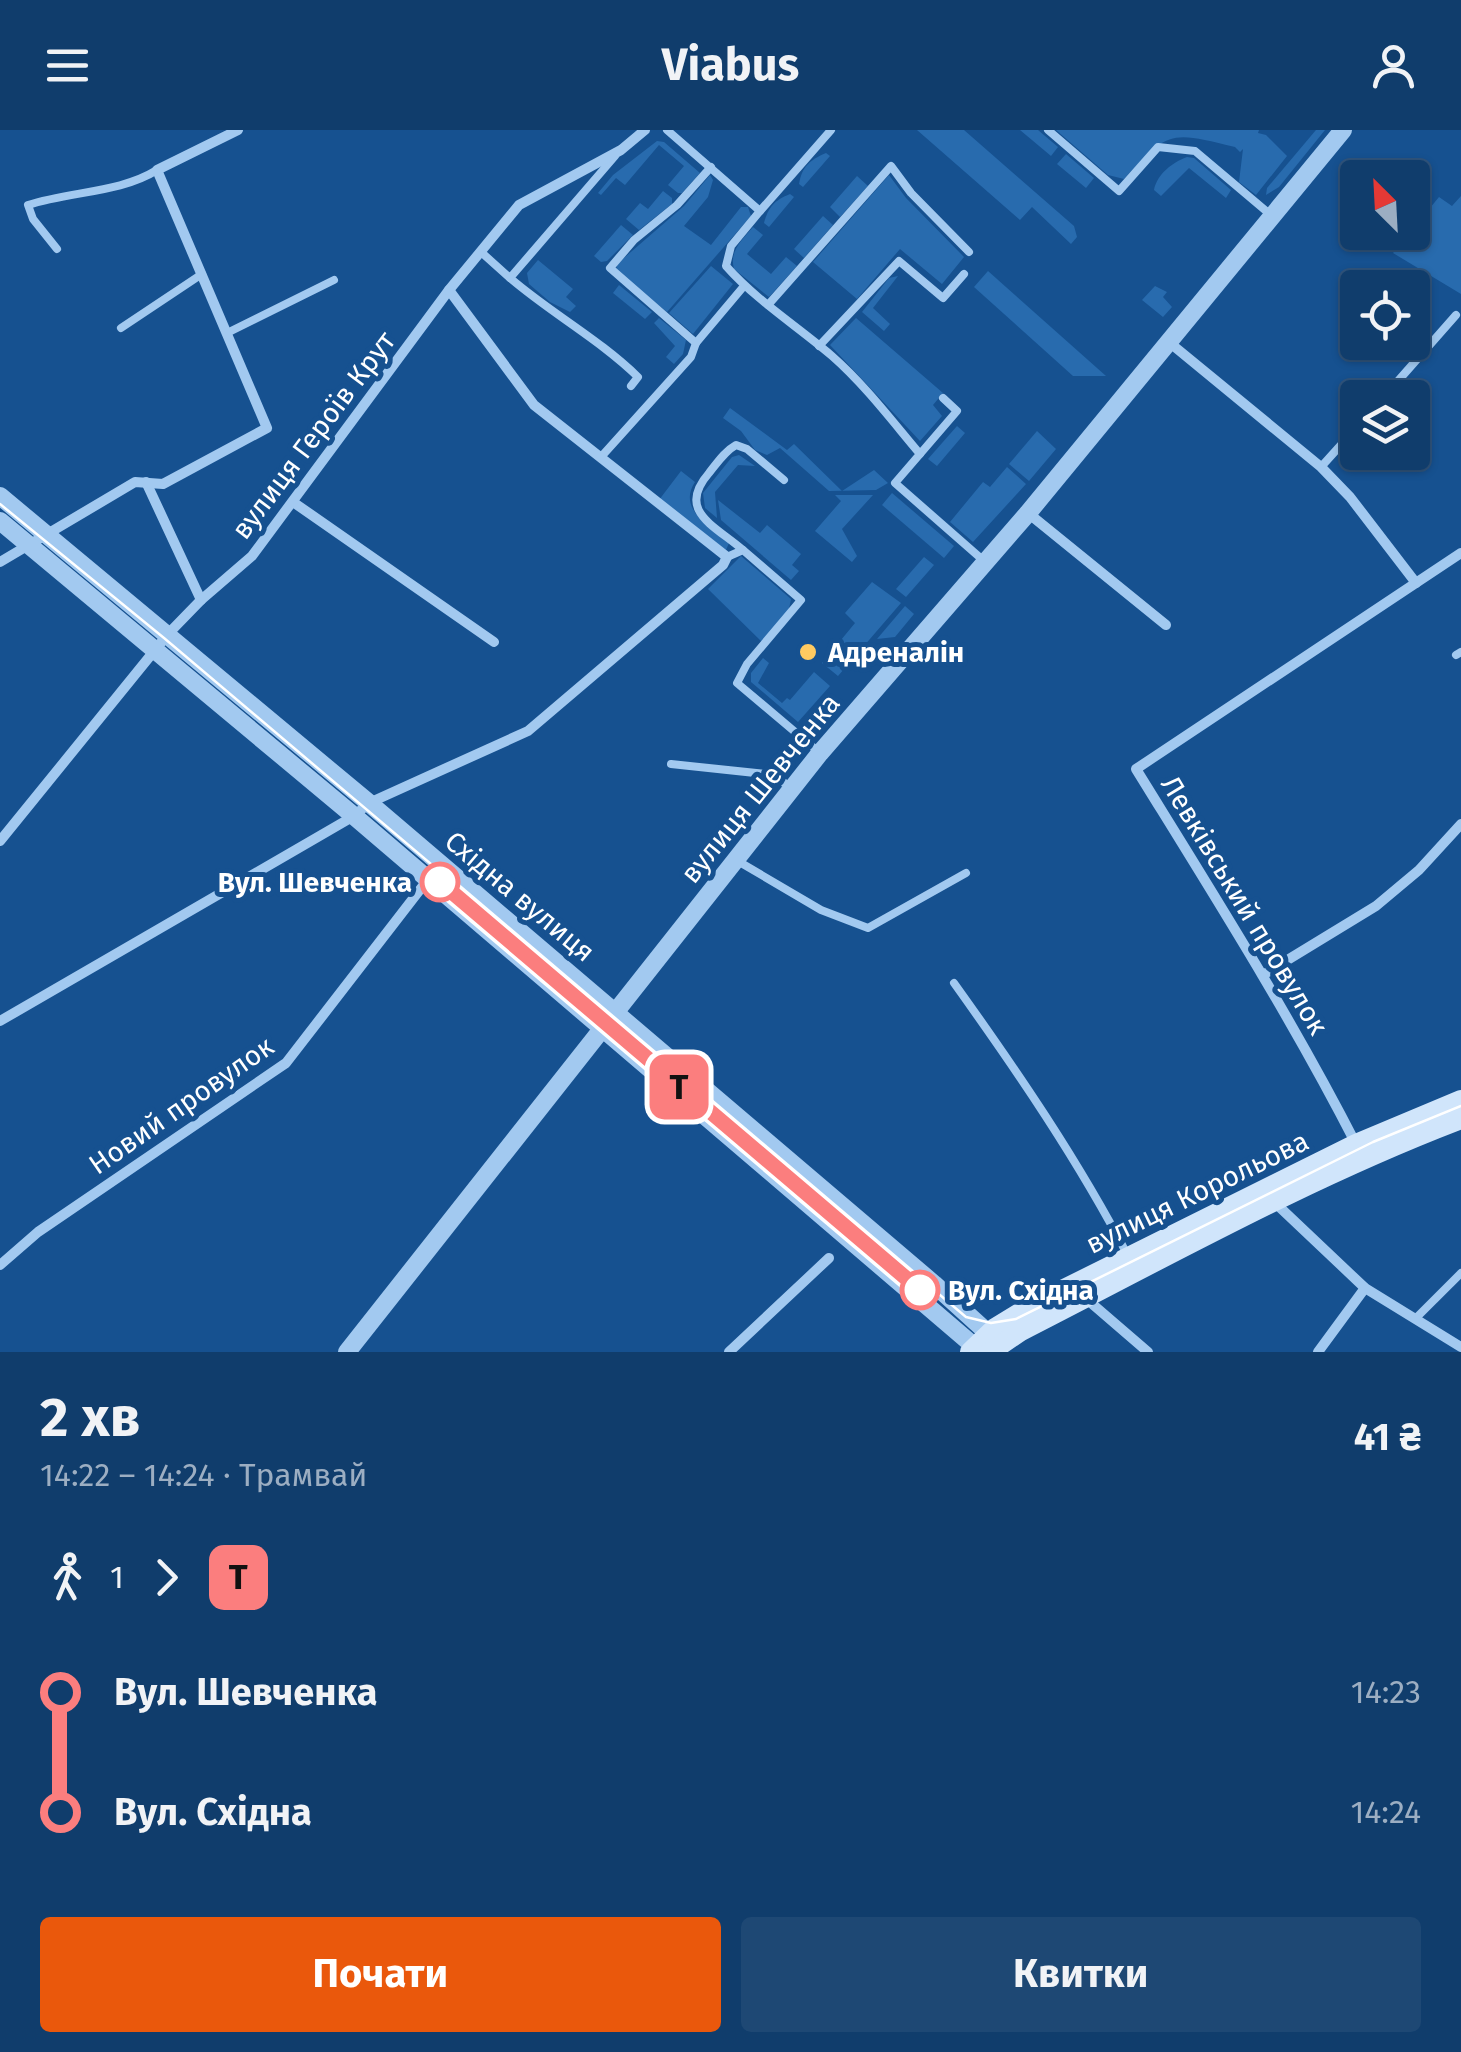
<!DOCTYPE html>
<html lang="uk">
<meta charset="utf-8">
<style>
body{margin:0;font-family:"Fira Sans",sans-serif;background:#1e4874;color:#f1f3f6;height:100vh;display:flex;flex-direction:column;font-size:38px;white-space:nowrap}
*{box-sizing:border-box;margin:0}
p{font-size:32px;color:#9caec2}
.icon{flex:none;width:55px;height:55px;fill:none;stroke:currentColor;stroke-width:2;stroke-linecap:round;stroke-linejoin:round}
.map{position:relative;height:1222px;overflow:hidden}
.sheet{display:flex;flex-direction:column;background:#103d6c;flex:1}
.sheet>*{flex:none}
.badge{padding:0 20px;border-radius:15px;font-size:35px;line-height:65px}
.needle{width:65px;rotate:336deg}
.tools{position:absolute;left:1340px;top:30px;display:grid;gap:20px}
.tools a{display:grid;place-items:center;width:90px;height:90px;border-radius:10px;background:#103d6c;box-shadow:0 2px 8px #0004,0 0 0 2px #30567f;font-size:50px}
.map>.badge{position:absolute;translate:-50% -50%;box-shadow:0 0 0 5px #fff}
.legs{display:flex;align-items:center;gap:15px;height:110px;padding:0 40px;font-size:32px}
.legs p{margin-inline-start:auto}
.summary{display:flex;align-items:center;justify-content:space-between;height:170px;padding:0 40px}
h1{font-size:55px;font-weight:700;line-height:75px}
.primary-button{display:flex;gap:20px;margin-top:auto;padding:20px 40px}
.primary-button a{flex:1;height:115px;border-radius:10px;background:#ea580c;color:#fff;font-size:40px;font-weight:700;line-height:115px;text-align:center}
.primary-button a+a{background:#1e4874;color:#f1f3f6}
ul{padding:0 40px;list-style:none}
li{display:flex;align-items:center;gap:35px;height:120px;font-size:38px}
li i{display:grid;place-items:center;width:15px;height:100%;margin:0 12px;background:currentColor}
li i::after{content:'';width:25px;height:25px;margin:-12px;border:8px solid;border-radius:50%;background:#103d6c}
li p{margin-inline-start:auto}
li:first-child i{background:linear-gradient(#0000 50%,currentColor 0)}
li:last-child i{background:linear-gradient(currentColor 50%,#0000 0)}
header{display:flex;justify-content:space-between;align-items:center;height:130px;padding:0 40px;background:#103d6c;font-size:45px;font-weight:700}
.map>svg:first-child{display:block}
.green{fill:#286bae}
.lines{fill:none;stroke-linecap:round;stroke-linejoin:round}
.service{stroke:#a2c9f0;stroke-width:8}
.minor{stroke:#a2c9f0;stroke-width:10}
.tertiary{stroke:#a2c9f0;stroke-width:18}
.secondary{stroke:#d0e5fb;stroke-width:20}
.tram{stroke:#fff;stroke-width:2.5}
.line-1-casing{stroke:#fff;stroke-width:22}
.line-1{stroke:#fb7e7e;stroke-width:15}
.poi-dot{fill:#ffca61;stroke:#165190;stroke-width:4}
.stop-1-dot{fill:#fff;stroke:#fb7e7e;stroke-width:5}
.labels{text-anchor:middle;stroke-width:10;stroke-linejoin:round;paint-order:stroke}
.street-label{font-size:28px;fill:#fff;stroke:#165190}
.poi-label{font-size:28px;font-weight:bold;fill:#fff;stroke:#165190;text-anchor:start}
.stop-label{font-size:28px;font-weight:bold;fill:#fff;stroke:#165190;text-anchor:end}
</style>
<header><svg class="icon" aria-label="menu" viewBox="0 0 24 24"><path d="M4 6h16M4 12h16M4 18h16"/></svg>Viabus<svg class="icon" aria-label="person" viewBox="0 0 24 24"><circle cx="12" cy="8" r="4"/><path d="M4 21q1-7 8-7t8 7"/></svg></header>
<div class="map">
<svg width="1461" height="1222" viewBox="0 0 1461 1222">
<rect width="100%" height="100%" fill="#165190"/>
<!-- green -->
<g class="green">
<path d="M 917,0 L 964,0 L 1074,96 L 1077,107 L 1071,114 L 1032,77 L 1020,90 Z"/>
<path d="M 1020,0 L 1038,0 L 1058,17 L 1051,26 Z"/>
<path d="M 1056,0 L 1259,0 L 1258,3 L 1266,5 L 1287,26 L 1256,65 L 1239,52 L 1243,19 L 1240,22 L 1235,17 C 1170,1 1169,0 1124,49 L 1108,45 Z"/>
<path d="M 1316,0 L 1325,0 L 1279,57 L 1266,65 L 1267,58 Z"/>
<path d="M 657,11 L 664,12 L 700,43 L 682,63 L 678,63 L 668,55 L 684,36 L 659,15 L 625,55 L 616,48 L 601,65 L 598,63 L 613,45 Z"/>
<path d="M 826,23 L 830,26 L 803,57 L 799,54 C 802,36 810,30 826,23 Z"/>
<path d="M 1066,24 L 1094,48 L 1086,58 L 1057,34 Z"/>
<path d="M 1187,27 L 1194,28 L 1231,60 L 1226,68 L 1189,38 L 1161,66 L 1154,60 C 1157,44 1173,32 1187,27 Z"/>
<path d="M 710,45 L 713,50 L 708,67 L 684,96 L 711,115 L 741,77 L 748,77 L 751,86 L 667,182 L 616,141 L 617,134 L 684,76 Z"/>
<path d="M 889,45 L 906,68 L 964,127 L 942,154 L 900,119 L 857,169 L 813,132 Z"/>
<path d="M 857,46 L 868,56 L 840,87 L 830,77 Z"/>
<path d="M 663,61 L 672,68 L 672,74 L 639,100 L 626,89 L 640,73 L 648,79 Z"/>
<path d="M 790,64 L 794,67 L 769,97 L 764,93 C 768,77 775,70 790,64 Z"/>
<path d="M 1461,66 L 1461,164 L 1393,123 L 1439,67 L 1452,76 Z"/>
<path d="M 823,86 L 833,95 L 804,128 L 794,119 Z"/>
<path d="M 621,95 L 633,105 L 607,131 L 601,132 L 594,126 Z"/>
<path d="M 753,97 L 763,105 L 747,124 L 771,144 L 786,127 L 797,136 L 769,167 L 734,139 C 729,121 742,110 753,97 Z"/>
<path d="M 538,130 L 573,159 L 566,167 L 576,176 L 570,182 L 550,172 L 529,154 L 527,143 Z"/>
<path d="M 711,136 L 733,154 L 693,204 L 669,183 Z"/>
<path d="M 988,141 L 1106,246 L 1073,246 L 974,157 Z"/>
<path d="M 898,146 L 873,178 L 890,194 L 884,201 L 862,182 L 889,148 Z"/>
<path d="M 619,155 L 652,182 L 645,189 L 613,163 Z"/>
<path d="M 1155,156 L 1167,162 L 1163,167 L 1172,177 L 1163,187 L 1142,170 Z"/>
<path d="M 659,188 L 686,210 L 683,224 L 674,234 L 666,227 L 675,216 L 654,193 Z"/>
<path d="M 856,188 L 943,263 L 933,275 L 942,286 L 920,311 L 830,215 Z"/>
<path d="M 730,278 L 787,320 L 794,314 L 842,361 L 874,340 L 888,353 L 876,360 L 829,361 L 780,318 L 767,325 L 755,320 L 741,301 L 723,288 Z"/>
<path d="M 957,296 L 965,303 L 937,336 L 928,329 Z"/>
<path d="M 1037,301 L 1056,319 L 1029,351 L 1009,334 Z"/>
<path d="M 739,325 L 755,336 L 738,335 L 715,362 L 717,388 L 705,378 L 703,363 L 732,327 Z"/>
<path d="M 1007,337 L 1026,354 L 973,412 L 950,392 L 983,352 L 990,357 Z"/>
<path d="M 681,341 L 695,352 C 677,379 710,397 729,413 L 726,420 L 659,370 Z"/>
<path d="M 892,363 L 954,416 L 944,428 L 882,375 Z"/>
<path d="M 835,365 L 873,365 L 842,399 L 857,426 L 852,432 L 815,401 L 841,371 Z"/>
<path d="M 718,370 L 760,403 L 767,395 L 801,424 L 792,435 L 799,441 L 791,450 L 721,390 Z"/>
<path d="M 741,426 L 791,469 L 789,479 L 762,512 L 708,459 Z"/>
<path d="M 924,427 L 934,435 L 906,467 L 896,459 Z"/>
<path d="M 872,452 L 901,473 L 838,546 L 822,533 L 855,493 L 845,483 Z"/>
<path d="M 905,476 L 914,484 L 895,507 L 877,509 Z"/>
<path d="M 763,528 L 769,533 L 758,553 L 782,573 L 787,568 L 790,570 L 814,542 L 830,556 L 798,592 L 751,552 L 751,543 Z"/>
<path d="M 827,565 L 830,583 L 816,600 L 808,600 L 801,595 Z"/>
</g>
<g class="lines">
<!-- service -->
<g class="service">
<path d="M 667,0 L 760,81 L 731,116 L 726,136 C 757,171 797,196 832,226 C 865,255 892,291 920,324 L 895,353 L 984,431"/>
<path d="M 1048,0 L 1119,61 L 1158,17 L 1195,21 L 1272,86"/>
<path d="M 615,26 L 510,148 C 552,184 599,209 638,247 L 631,256"/>
<path d="M 760,81 L 831,0"/>
<path d="M 57,119 L 33,89 L 28,75 C 71,61 120,63 157,40"/>
<path d="M 481,122 L 510,148"/>
<path d="M 768,175 L 891,36 L 911,63 L 969,122"/>
<path d="M 121,198 L 202,144"/>
<path d="M 227,203 L 334,150"/>
<path d="M 696,213 L 610,138 L 634,110 L 677,75 L 711,37"/>
<path d="M 819,216 L 899,131 L 943,168 L 964,144"/>
<path d="M 1383,268 L 1456,185"/>
<path d="M 920,324 L 957,281 L 943,268"/>
<path d="M 601,327 L 691,227 L 696,213 L 744,156"/>
<path d="M 1321,337 L 1358,296"/>
<path d="M 743,420 C 714,395 676,381 709,343 C 717,333 725,321 736,315 L 747,319 L 784,350"/>
<path d="M 727,427 L 743,420 L 801,470 L 747,534 L 737,553 L 820,623"/>
<path d="M 1456,525 L 1461,522"/>
<path d="M 671,634 L 765,644 L 793,657"/>
<path d="M 736,730 L 821,780 L 868,798 L 966,743"/>
<path d="M 954,853 C 1017,941 1078,1030 1128,1126"/>
<path d="M 1415,1189 L 1461,1143"/>
</g>
<!-- minor -->
<g class="minor">
<path d="M 1170,213 L 1321,337 L 1350,367 L 1416,453"/>
<path d="M 146,352 L 201,470"/>
<path d="M 293,372 L 494,512"/>
<path d="M 1028,383 L 1166,495"/>
<path d="M 0,432 L 135,352 L 163,354 L 267,298 L 157,40 L 238,0"/>
<path d="M 0,711 L 168,504 L 201,470 L 252,426 L 449,160 L 519,75 L 621,20 L 645,0"/>
<path d="M 1263,845 L 1376,776 L 1419,740 L 1461,694"/>
<path d="M 0,891 L 354,686 L 369,673 L 528,601 L 723,435 L 727,427 L 534,275 L 449,160"/>
<path d="M 1356,1014 C 1290,885 1212,762 1136,639 L 1461,423"/>
<path d="M 1273,1071 L 1365,1158 L 1461,1217"/>
<path d="M 0,1135 L 38,1102 L 286,933 L 429,748"/>
<path d="M 1083,1166 L 1148,1222"/>
<path d="M 729,1222 L 829,1128"/>
<path d="M 1318,1222 L 1365,1158"/>
</g>
<!-- tertiary -->
<g class="tertiary">
<path d="M 0,366 L 369,673 L 934,1154 L 999,1213"/>
<path d="M 0,391 L 354,686 L 981,1222"/>
<path d="M 347,1222 L 820,623 L 1028,383 L 1343,0"/>
</g>
<!-- secondary -->
<g class="secondary">
<path d="M 970,1222 L 995,1198 L 1036,1173 L 1356,1014 L 1461,970"/>
<path d="M 990,1222 L 1021,1201 C 1166,1127 1309,1047 1461,989"/>
</g>
<!-- tram -->
<path class="tram" d="M 0,374 L 164,508 L 966,1187 L 991,1193 L 1016,1189 L 1373,1012 L 1461,976"/>
</g>
<g class="lines">
<defs>
<path id="line-1" d="M 440,752 L 920,1160"/>
</defs>
<!-- line-1 casing -->
<use href="#line-1" class="line-1-casing"/>
<!-- line-1 -->
<use href="#line-1" class="line-1"/>
</g>
<!-- markers -->
<circle class="poi-dot" cx="808" cy="522" r="10"/>
<g class="stop-1-dot">
<circle cx="440" cy="752" r="18"/>
<circle cx="920" cy="1160" r="18"/>
</g>
<g class="labels">
<!-- street labels -->
<g class="street-label">
<text transform="translate(313 305) rotate(-53)" y="10">вулиця Героїв Крут</text>
<text transform="translate(760 658) rotate(-51)" y="10">вулиця Шевченка</text>
<text transform="translate(520 766) rotate(40)" y="10">Східна вулиця</text>
<text transform="translate(1245 775) rotate(59)" y="10">Левківський провулок</text>
<text transform="translate(181 975) rotate(-35)" y="10">Новий провулок</text>
<text transform="translate(1197 1062) rotate(-26)" y="10">вулиця Корольова</text>
</g>
<!-- poi labels -->
<g class="poi-label">
<text x="828" y="532">Адреналін</text>
</g>
<!-- stop labels -->
<g class="stop-label">
<text x="412" y="762">Вул. Шевченка</text>
<text x="948" y="1170" text-anchor="start">Вул. Східна</text>
</g>
</g>
</svg>
<div class="tools">
<a><svg class="needle" viewBox="-14 -14 28 28"><path d="M0-13l5 13h-10z" fill="#e53935"/><path d="M0 13l5-13h-10z" fill="#9caec2"/></svg></a>
<a><svg class="icon" aria-label="locate" viewBox="0 0 24 24"><circle cx="12" cy="12" r="6"/><path d="M12 2v4M12 18v4M2 12h4M18 12h4"/></svg></a>
<a><svg class="icon" aria-label="layers" viewBox="0 0 24 24"><path d="M12 4l9 5-9 5-9-5zM3 14l9 5 9-5"/></svg></a>
</div>
<b class="badge" style="left:679px;top:957px;background:#fb7e7e;color:#111">Т</b>
</div>
<section class="sheet">
<div class="summary"><div><h1>2 хв</h1><p>14:22 – 14:24 · Трамвай</p></div><b>41 ₴</b></div>
<div class="legs"><svg class="icon" aria-label="walk" viewBox="0 0 24 24"><circle cx="13" cy="4" r="2"/><path d="M13 8l-2 6 4 7M11 14l-3 7M7 12l3-4h3l4 4"/></svg>1<svg class="icon" aria-label="forward" viewBox="0 0 24 24"><path d="M9 5l7 7-7 7"/></svg><b class="badge" style="background:#fb7e7e;color:#111">Т</b></div>
<ul>
<li><i style="color:#fb7e7e"></i><b>Вул. Шевченка</b><p>14:23</p></li>
<li><i style="color:#fb7e7e"></i><b>Вул. Східна</b><p>14:24</p></li>
</ul>
<div class="primary-button"><a>Почати</a><a>Квитки</a></div>
</section>
